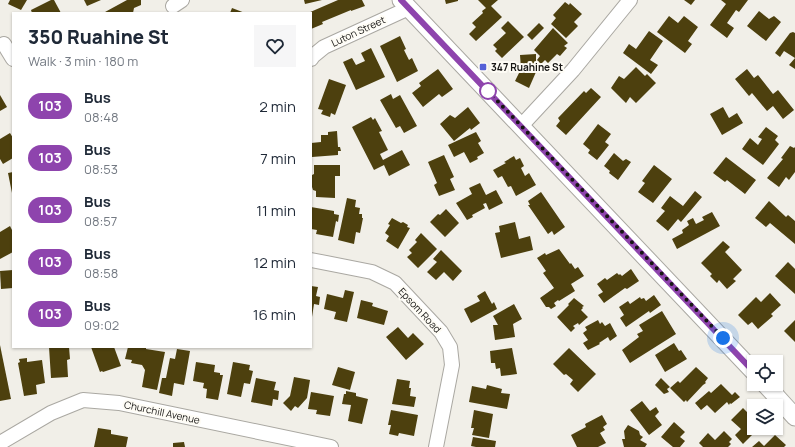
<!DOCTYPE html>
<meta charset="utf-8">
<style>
body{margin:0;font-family:Manrope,sans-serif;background:#f6f6f7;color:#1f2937;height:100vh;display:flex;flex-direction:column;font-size:15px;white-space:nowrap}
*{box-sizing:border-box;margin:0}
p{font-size:13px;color:#747a83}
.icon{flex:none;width:22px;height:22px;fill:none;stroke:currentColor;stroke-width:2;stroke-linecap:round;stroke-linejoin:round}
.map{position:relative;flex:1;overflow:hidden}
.side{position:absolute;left:12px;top:12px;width:300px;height:336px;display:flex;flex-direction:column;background:#fff;border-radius:0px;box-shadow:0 1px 3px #0004}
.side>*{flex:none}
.badge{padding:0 8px;border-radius:13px;font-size:14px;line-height:26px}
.buttons{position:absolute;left:747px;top:355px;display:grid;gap:8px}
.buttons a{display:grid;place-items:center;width:36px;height:36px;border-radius:0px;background:#fff;box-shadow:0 1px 3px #0004;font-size:20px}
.you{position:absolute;width:20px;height:20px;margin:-10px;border:3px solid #fff;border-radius:50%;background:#1a73e8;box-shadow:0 0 0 6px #1a73e833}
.map>.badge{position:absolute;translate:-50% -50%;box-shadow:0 0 0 2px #fff}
.round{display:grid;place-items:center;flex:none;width:42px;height:42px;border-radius:0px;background:#f6f6f7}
.head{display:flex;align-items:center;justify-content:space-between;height:68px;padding:0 16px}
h1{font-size:19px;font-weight:800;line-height:30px}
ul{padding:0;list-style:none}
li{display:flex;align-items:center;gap:12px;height:52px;padding:0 16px}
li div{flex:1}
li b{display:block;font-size:15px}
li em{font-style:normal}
li .badge{min-width:44px;font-weight:700;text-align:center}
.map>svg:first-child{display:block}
.building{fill:#4d400e}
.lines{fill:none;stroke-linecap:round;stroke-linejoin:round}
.minor-casing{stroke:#aaa8a2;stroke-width:16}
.tertiary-casing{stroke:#aaa8a2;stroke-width:19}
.minor{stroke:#fff;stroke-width:14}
.tertiary{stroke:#fff;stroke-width:17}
.line-casing{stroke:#fff;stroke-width:9}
.line{stroke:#8e44ad;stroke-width:6}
.walk{stroke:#171614;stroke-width:4;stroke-dasharray:0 7.2}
.poi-dot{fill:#5560d7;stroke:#fefcf5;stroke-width:1.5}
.stop-dot{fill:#fff;stroke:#8e44ad;stroke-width:2}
.labels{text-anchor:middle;stroke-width:4;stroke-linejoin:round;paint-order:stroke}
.street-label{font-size:10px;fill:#171614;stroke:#fefcf5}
.poi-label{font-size:10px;font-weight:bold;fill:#171614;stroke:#fefcf5;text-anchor:start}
</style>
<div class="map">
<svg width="795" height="447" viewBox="0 0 795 447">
<rect width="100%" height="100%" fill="#f1efe8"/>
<!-- building -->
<g class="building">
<path d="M 10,0 L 27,0 L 21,10 L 8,4 Z"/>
<path d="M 51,0 L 54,0 L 61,13 L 32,13 L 31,10 Z"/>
<path d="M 84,0 L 101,0 L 87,6 Z"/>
<path d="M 127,0 L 141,0 L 141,5 L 134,8 L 133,13 L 106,13 L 105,12 Z"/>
<path d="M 304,0 L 322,0 L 305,4 Z"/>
<path d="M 338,0 L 362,0 L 365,6 L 351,11 L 351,10 L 322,22 L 323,24 L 311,29 L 311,13 L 308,13 Z"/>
<path d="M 445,0 L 458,0 L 458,1 L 446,4 Z"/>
<path d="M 478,0 L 498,0 L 491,6 L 502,17 L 476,41 L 469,34 L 476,27 L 472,23 L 483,13 L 482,11 L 486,8 Z"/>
<path d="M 684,0 L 695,0 L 691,5 Z"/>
<path d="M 721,0 L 748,0 L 739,12 L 736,10 L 727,23 L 734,28 L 727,38 L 710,25 L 726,4 Z"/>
<path d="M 565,2 L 569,5 L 570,3 L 582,14 L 574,22 L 578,26 L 566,38 L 551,24 L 556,18 L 553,15 Z"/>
<path d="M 232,8 L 245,13 L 230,13 Z"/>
<path d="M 759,11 L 769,19 L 774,16 L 781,22 L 766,41 L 747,26 Z"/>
<path d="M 669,16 L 678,23 L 684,16 L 698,27 L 688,41 L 692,44 L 685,53 L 657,32 Z"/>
<path d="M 508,21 L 524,37 L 502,58 L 495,51 L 497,49 L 493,45 L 506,33 L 501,28 Z"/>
<path d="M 539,23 L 544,28 L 532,40 L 527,35 Z"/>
<path d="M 553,28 L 568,43 L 564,46 L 567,48 L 560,56 L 557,54 L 548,63 L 545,60 L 541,64 L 537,60 L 540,56 L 534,50 Z"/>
<path d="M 649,31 L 663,41 L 650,60 L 658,65 L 651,74 L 623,53 L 629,44 L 636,49 Z"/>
<path d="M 793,32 L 795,33 L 795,69 L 789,65 L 795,58 L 784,51 L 780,57 L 775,53 L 790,33 Z"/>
<path d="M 400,36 L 406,49 L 404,50 L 409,60 L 412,58 L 418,71 L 397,82 L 380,46 Z"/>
<path d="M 371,48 L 385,77 L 356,90 L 343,62 L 352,58 L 356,65 L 365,61 L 361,53 Z"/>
<path d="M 536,54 L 536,72 L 529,88 L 515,81 L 521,69 L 520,55 Z"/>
<path d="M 636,67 L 645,76 L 647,74 L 656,83 L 636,103 L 630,97 L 626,103 L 611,88 L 619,76 L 624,79 Z"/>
<path d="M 438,69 L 453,89 L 442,97 L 439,94 L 423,107 L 412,93 L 421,86 L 419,83 Z"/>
<path d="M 747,69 L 754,78 L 758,75 L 773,94 L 778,90 L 794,110 L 783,119 L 773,106 L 767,111 L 752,93 L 749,96 L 735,79 Z"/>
<path d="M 329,79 L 346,85 L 335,115 L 331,113 L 330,117 L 321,114 L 323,110 L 318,109 Z"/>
<path d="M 591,88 L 601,97 L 566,135 L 556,126 L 560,121 L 558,118 L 584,91 L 586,93 Z"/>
<path d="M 391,94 L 393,99 L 400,95 L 417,126 L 404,133 L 400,126 L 396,128 L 380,100 Z"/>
<path d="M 0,95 L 7,107 L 0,111 Z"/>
<path d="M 468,107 L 480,123 L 471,130 L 470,128 L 454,141 L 440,124 L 450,115 L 455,118 Z"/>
<path d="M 723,107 L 729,118 L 737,113 L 743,123 L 722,135 L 710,114 Z"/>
<path d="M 371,117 L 373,120 L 375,118 L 382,131 L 379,132 L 388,150 L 380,154 L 383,160 L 402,150 L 410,165 L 389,176 L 384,165 L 374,170 L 352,127 Z"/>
<path d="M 598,124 L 611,134 L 605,142 L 609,145 L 597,160 L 588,153 L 590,150 L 583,144 Z"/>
<path d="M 766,127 L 778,136 L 775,140 L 779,144 L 763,165 L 742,149 L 750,138 L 758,145 L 762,139 L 758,137 Z"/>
<path d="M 337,131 L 338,147 L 340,147 L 341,151 L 338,151 L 338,155 L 312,157 L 311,143 L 321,142 L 321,135 L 328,135 L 328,132 Z"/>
<path d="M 476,132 L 481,141 L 478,143 L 484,153 L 477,157 L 478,159 L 470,163 L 464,152 L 454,157 L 448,145 Z"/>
<path d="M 10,133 L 13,138 L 13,158 L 3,164 L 0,159 L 0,139 Z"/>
<path d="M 790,146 L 794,148 L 795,147 L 795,172 L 789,180 L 786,177 L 779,187 L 767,178 L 783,159 L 781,158 Z"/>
<path d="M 614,153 L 623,161 L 626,159 L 631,162 L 618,180 L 609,173 L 610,171 L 604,166 Z"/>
<path d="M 444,155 L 454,177 L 450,179 L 455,190 L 439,196 L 434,185 L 437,183 L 428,162 Z"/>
<path d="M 514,156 L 516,160 L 520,158 L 524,166 L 521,168 L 525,176 L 529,173 L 536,185 L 516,196 L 511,186 L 508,187 L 502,176 L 498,178 L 493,170 L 506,163 L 504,162 Z"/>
<path d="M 726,157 L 756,180 L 745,194 L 727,180 L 725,182 L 713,173 Z"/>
<path d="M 314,165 L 340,165 L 340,176 L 335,176 L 335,198 L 316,197 L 316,191 L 313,190 L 312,187 L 312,175 L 314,174 Z"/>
<path d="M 654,165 L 672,179 L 653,203 L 638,192 L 645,183 L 642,181 Z"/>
<path d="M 13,172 L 13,193 L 12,193 L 8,173 Z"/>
<path d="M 480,183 L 486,195 L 496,190 L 503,203 L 489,210 L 486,203 L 483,204 L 485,208 L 472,215 L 473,217 L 467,220 L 456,203 L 472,194 L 469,188 Z"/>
<path d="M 695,191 L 702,197 L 681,222 L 678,219 L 668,231 L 656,221 L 665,211 L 661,208 L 670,196 L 683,206 Z"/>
<path d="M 541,192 L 565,227 L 554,235 L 552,231 L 548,234 L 528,205 L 530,205 L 528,201 Z"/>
<path d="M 347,198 L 356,200 L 355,207 L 360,208 L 359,214 L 362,214 L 362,218 L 363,218 L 360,233 L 356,232 L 354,244 L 338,240 Z"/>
<path d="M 769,201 L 786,217 L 788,215 L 795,221 L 795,244 L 770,223 L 766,227 L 755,218 Z"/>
<path d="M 311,207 L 334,211 L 334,214 L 339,215 L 338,222 L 336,221 L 333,237 L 316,234 L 317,230 L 311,229 Z"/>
<path d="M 446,209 L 459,223 L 445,237 L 430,222 L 438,214 L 440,215 Z"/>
<path d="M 712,212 L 720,226 L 677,249 L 672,239 L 683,233 L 682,230 L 689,225 L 687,221 L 693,218 L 696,224 L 704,220 L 702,217 Z"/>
<path d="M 392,218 L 401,223 L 403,222 L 408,225 L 407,227 L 410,228 L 398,249 L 386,241 L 389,236 L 385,233 L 390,225 L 388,224 Z"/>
<path d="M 515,222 L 519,239 L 530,236 L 533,250 L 501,258 L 495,233 L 500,232 L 499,226 Z"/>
<path d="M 10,226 L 13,232 L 13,252 L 0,259 L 0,232 Z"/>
<path d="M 421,233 L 437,249 L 418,268 L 407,257 L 412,253 L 409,250 L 417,242 L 415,240 Z"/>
<path d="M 723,241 L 730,247 L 725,252 L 742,270 L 733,279 L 736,281 L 727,289 L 719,280 L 717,283 L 710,276 L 712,274 L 701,263 Z"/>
<path d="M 559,249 L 570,264 L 571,263 L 575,269 L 578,267 L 584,276 L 571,284 L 575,291 L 559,301 L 558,300 L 554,303 L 556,306 L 551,309 L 549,307 L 546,307 L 540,298 L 554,288 L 543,273 L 546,271 L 537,258 L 545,253 L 546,255 Z"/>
<path d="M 441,250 L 462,271 L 453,281 L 444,272 L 436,280 L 427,272 L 437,262 L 433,259 Z"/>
<path d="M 788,262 L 795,269 L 795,294 L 775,276 Z"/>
<path d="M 631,269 L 639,281 L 627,289 L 625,288 L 604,303 L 598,295 L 603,292 L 597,284 L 605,278 L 607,280 L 617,273 L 619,275 L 620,274 L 622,276 Z"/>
<path d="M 13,270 L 13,288 L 1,289 L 0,271 Z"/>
<path d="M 311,286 L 318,287 L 316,296 L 320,297 L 319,305 L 314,304 L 312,317 Z"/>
<path d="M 345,290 L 354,292 L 347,322 L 334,319 L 336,312 L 324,309 L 327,294 L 343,298 Z"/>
<path d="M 485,291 L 492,304 L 494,302 L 497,309 L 471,323 L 464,309 L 480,301 L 477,296 Z"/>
<path d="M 770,293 L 781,305 L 771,314 L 773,316 L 758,329 L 752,322 L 748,325 L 738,315 L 756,297 L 761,302 Z"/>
<path d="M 654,295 L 661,305 L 650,313 L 649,311 L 626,327 L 620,318 L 624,315 L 619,307 L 628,301 L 630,304 L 640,297 L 641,299 L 644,298 L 646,301 Z"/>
<path d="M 574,298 L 584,306 L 582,307 L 583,308 L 581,310 L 588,317 L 579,325 L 578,323 L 573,326 L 575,328 L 571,332 L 557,317 L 569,305 L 568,304 Z"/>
<path d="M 361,300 L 373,303 L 372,306 L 388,311 L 384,325 L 357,318 Z"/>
<path d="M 514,304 L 522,319 L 513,324 L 515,337 L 495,340 L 493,325 L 498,325 L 493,316 Z"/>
<path d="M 662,311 L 676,334 L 630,363 L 622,350 L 639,337 L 637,334 L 643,331 L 639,325 Z"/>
<path d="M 598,320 L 600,324 L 602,322 L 605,326 L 610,323 L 617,336 L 610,341 L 608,337 L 599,343 L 600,344 L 588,350 L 583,343 L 588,340 L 583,333 L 587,330 L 585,327 Z"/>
<path d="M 795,320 L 795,342 L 784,331 Z"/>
<path d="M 398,327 L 408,338 L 413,333 L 424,344 L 406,360 L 386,337 Z"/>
<path d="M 674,343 L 679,351 L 681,350 L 687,359 L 665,372 L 655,355 Z"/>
<path d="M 0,345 L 11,399 L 0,401 Z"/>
<path d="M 49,347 L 69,347 L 70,359 L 67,360 L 68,377 L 51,378 Z"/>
<path d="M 91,347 L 114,347 L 121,366 L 103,372 L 102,371 L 100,372 Z"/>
<path d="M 128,347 L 146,347 L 146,349 L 165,352 L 157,390 L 142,387 L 145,370 L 142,365 L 131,363 L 132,360 L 125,359 Z"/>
<path d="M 512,348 L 517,374 L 501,376 L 500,368 L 496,369 L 495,363 L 491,363 L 490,351 Z"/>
<path d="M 569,348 L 596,374 L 578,392 L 570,384 L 573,380 L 566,374 L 564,375 L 553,364 Z"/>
<path d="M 177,349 L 190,351 L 184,385 L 174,383 L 172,396 L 159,393 L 162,378 L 166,378 L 170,358 L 175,359 Z"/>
<path d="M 27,358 L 27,362 L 42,360 L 45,383 L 36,385 L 37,394 L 24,396 L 18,363 L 20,362 L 19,359 Z"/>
<path d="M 196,362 L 215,365 L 214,372 L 220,373 L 220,375 L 223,375 L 218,400 L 206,398 L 207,389 L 203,388 L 204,383 L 193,381 Z"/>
<path d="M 233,362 L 250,365 L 249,370 L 253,371 L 250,384 L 244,383 L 241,397 L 227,394 Z"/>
<path d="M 338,367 L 355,372 L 350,390 L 332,385 Z"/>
<path d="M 696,367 L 708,378 L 705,382 L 706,383 L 703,385 L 687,402 L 686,400 L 684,402 L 670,388 L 678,381 L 680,383 Z"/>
<path d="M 294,377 L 310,380 L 307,398 L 298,408 L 295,406 L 291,411 L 283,403 L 290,396 Z"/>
<path d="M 256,378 L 276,382 L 274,390 L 279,391 L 278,400 L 273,399 L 272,406 L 251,402 Z"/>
<path d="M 661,378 L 670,387 L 667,389 L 669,392 L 664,394 L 655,385 Z"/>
<path d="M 397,379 L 410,381 L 409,388 L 411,388 L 410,396 L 416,397 L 414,407 L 392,404 Z"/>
<path d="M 721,384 L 732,395 L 735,392 L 740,397 L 731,404 L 730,403 L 729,405 L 727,402 L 715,413 L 707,405 L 701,410 L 695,403 L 709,391 L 711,393 Z"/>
<path d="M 487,385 L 502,389 L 501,393 L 510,394 L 507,409 L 469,402 L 472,386 L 486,389 Z"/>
<path d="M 346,391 L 356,393 L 356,396 L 368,399 L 362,424 L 348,421 L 351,405 L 342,404 L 344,394 L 346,394 Z"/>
<path d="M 311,392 L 334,396 L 330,416 L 316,414 L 317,410 L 308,409 Z"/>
<path d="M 642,401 L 650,411 L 656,407 L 659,412 L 655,416 L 662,425 L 649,435 L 630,410 Z"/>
<path d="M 743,408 L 750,415 L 751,413 L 754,415 L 754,428 L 759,428 L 743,444 L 735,435 L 741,429 L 731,420 Z"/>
<path d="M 391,410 L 418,415 L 414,436 L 399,433 L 398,436 L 389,434 L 391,425 L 388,425 Z"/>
<path d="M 474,410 L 493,414 L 489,438 L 472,435 L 474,428 L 471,428 Z"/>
<path d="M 602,415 L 607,424 L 603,427 L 605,430 L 600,433 L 606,443 L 598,447 L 577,447 L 571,435 L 586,427 L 585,424 Z"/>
<path d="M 674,422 L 685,432 L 680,437 L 685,441 L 680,447 L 673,447 L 661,437 Z"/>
<path d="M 628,425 L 639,431 L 640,435 L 643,437 L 640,440 L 647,444 L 645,447 L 624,447 L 622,439 L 625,439 L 624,431 Z"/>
<path d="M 98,428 L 111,430 L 111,434 L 128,437 L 126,447 L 94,447 Z"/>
<path d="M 724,431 L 732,439 L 729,442 L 731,444 L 728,447 L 703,447 L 699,443 L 708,433 L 715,440 Z"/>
<path d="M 775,435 L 786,445 L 784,447 L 752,447 L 759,441 L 764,446 Z"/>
<path d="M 473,437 L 496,441 L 495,447 L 476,447 L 471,446 Z"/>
<path d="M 184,442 L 185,447 L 173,447 L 173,443 Z"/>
</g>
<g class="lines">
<defs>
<g id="minor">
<path d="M 173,6 L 182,0"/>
<path d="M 4,44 L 13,59"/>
<path d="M 311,59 L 313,56 L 324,47 L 409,8"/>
<path d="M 521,126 L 573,70 L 630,0"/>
<path d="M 311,260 L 372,272 L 395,283 L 441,332 L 450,347 L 452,365 L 436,447"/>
<path d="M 0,443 L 51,413 L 83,400 L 119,403 L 331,447"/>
</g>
<g id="tertiary">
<path d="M 401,0 L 754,372"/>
<path d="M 765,384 L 795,417"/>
</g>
</defs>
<!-- minor casing -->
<use href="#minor" class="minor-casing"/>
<!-- tertiary casing -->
<use href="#tertiary" class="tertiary-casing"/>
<!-- minor -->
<use href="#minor" class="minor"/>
<!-- tertiary -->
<use href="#tertiary" class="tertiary"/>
</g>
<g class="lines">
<defs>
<path id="line" d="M 401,0 L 754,372"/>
</defs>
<!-- line casing -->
<use href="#line" class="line-casing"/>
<!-- line -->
<use href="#line" class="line"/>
<!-- walk -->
<path class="walk" d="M 488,91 L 723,338"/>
</g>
<!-- markers -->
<rect class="poi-dot" x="479" y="63" width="8" height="8" rx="2"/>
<circle class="stop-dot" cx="488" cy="91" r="8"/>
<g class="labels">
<!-- street labels -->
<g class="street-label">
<text transform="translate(358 31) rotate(-25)" y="4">Luton Street</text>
<text transform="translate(420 310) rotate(47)" y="4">Epsom Road</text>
<text transform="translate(162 412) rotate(12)" y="4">Churchill Avenue</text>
</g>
<!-- poi labels -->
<g class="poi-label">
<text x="491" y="71">347 Ruahine St</text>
</g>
</g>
</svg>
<div class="buttons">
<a><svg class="icon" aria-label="locate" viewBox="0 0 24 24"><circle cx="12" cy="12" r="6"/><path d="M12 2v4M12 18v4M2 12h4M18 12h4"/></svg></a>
<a><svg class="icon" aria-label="layers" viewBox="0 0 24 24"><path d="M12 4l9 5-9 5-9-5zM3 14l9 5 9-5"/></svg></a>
</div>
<div class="you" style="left:723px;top:338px"></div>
<section class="side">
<div class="head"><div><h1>350 Ruahine St</h1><p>Walk · 3 min · 180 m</p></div><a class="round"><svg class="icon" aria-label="heart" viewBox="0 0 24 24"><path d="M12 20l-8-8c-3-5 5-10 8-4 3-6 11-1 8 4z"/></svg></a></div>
<ul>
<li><span class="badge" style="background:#8e44ad;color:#fff">103</span><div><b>Bus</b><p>08:48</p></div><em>2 min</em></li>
<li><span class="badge" style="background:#8e44ad;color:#fff">103</span><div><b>Bus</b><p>08:53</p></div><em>7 min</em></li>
<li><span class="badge" style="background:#8e44ad;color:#fff">103</span><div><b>Bus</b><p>08:57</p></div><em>11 min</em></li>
<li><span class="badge" style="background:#8e44ad;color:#fff">103</span><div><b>Bus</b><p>08:58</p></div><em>12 min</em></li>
<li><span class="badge" style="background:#8e44ad;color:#fff">103</span><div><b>Bus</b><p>09:02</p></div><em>16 min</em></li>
</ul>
</section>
</div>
